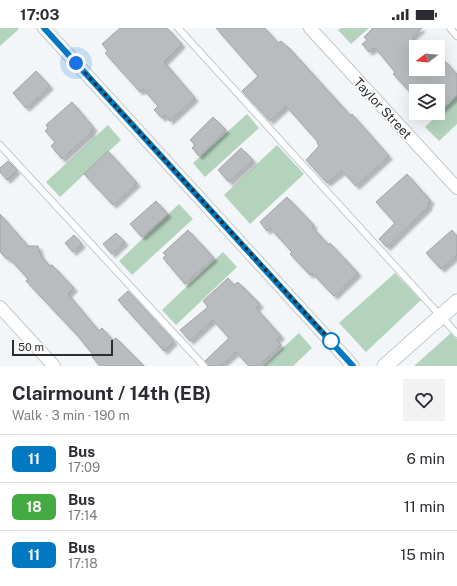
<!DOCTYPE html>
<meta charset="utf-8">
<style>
body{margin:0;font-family:"Public Sans",sans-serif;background:#f2f2f3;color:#2b2b33;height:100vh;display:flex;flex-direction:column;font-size:15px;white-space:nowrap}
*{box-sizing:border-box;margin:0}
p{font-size:13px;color:#7c7c81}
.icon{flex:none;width:22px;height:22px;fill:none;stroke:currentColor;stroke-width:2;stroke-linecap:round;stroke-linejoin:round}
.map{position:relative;height:338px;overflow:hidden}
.side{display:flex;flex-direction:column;background:#fff;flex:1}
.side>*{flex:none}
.badge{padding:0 8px;border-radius:6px;font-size:14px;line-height:26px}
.needle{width:26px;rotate:254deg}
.buttons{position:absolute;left:409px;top:12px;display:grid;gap:8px}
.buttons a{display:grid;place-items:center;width:36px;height:36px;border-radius:0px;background:#fff;box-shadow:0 4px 16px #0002;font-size:20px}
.scale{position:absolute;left:12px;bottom:10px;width:101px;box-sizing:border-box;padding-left:4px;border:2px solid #2c2d2e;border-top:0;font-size:11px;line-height:14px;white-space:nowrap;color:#2c2d2e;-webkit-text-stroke:3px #fff;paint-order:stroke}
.you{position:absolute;width:20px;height:20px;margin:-10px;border:3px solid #fff;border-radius:50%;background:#1a73e8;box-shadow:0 0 0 6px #1a73e833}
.map>.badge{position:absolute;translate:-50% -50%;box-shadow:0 0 0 2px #fff}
.round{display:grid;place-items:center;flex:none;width:42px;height:42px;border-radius:0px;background:#f2f2f3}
.summary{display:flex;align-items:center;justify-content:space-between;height:68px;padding:0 12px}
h1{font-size:19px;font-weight:700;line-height:30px}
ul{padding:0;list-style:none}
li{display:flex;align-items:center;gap:12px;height:48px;padding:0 12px;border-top:1px solid #e1e1e2}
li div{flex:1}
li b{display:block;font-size:15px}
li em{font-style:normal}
li .badge{min-width:44px;font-weight:700;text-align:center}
.status{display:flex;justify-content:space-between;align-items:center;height:28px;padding:0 20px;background:#fff;direction:ltr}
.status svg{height:11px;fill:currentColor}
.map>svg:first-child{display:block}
.green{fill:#b4d3bc}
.building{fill:#b8bcbe;stroke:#a1a5a7;filter:url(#shadow)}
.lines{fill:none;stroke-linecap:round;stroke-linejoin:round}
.service-casing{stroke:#c5c8cb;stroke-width:8}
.minor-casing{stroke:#c5c8cb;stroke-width:14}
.tertiary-casing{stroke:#c5c8cb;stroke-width:17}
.service{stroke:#fff;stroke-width:6}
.minor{stroke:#fff;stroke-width:12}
.tertiary{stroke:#fff;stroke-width:15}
.line-casing{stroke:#fff;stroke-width:9}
.line{stroke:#0079c2;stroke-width:6}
.walk{stroke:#2c2d2e;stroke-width:4;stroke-dasharray:0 7.2}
.stop-dot{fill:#fff;stroke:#0079c2;stroke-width:2}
.labels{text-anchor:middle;stroke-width:3.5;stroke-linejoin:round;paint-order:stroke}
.street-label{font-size:13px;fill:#2c2d2e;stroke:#fff}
</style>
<div class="status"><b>17:03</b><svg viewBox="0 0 49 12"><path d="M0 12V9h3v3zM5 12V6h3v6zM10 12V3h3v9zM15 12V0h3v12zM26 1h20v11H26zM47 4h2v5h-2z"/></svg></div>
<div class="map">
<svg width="457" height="338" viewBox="0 0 457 338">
<defs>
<filter id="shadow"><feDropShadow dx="3.5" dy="3.5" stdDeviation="1" flood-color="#0004"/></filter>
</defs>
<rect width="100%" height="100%" fill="#f2f6f8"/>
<!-- green -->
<g class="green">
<path d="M 0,0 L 18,0 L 19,1 L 0,18 Z"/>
<path d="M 341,0 L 369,0 L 351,16 L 338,2 Z"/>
<path d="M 457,68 L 457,96 L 439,113 L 425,99 Z"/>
<path d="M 247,86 L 259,100 L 205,149 L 193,135 Z"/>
<path d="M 108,97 L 121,112 L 60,169 L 46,154 Z"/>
<path d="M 277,117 L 304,146 L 250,196 L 224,167 Z"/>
<path d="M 179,176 L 193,191 L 132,247 L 119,233 Z"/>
<path d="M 223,224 L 237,239 L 176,297 L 162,282 Z"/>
<path d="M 395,245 L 421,272 L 366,324 L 339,295 Z"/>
<path d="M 299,305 L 312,320 L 293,338 L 263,338 Z"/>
<path d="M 451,305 L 457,311 L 457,338 L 414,338 Z"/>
</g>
<!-- building -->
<g class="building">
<path d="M 120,0 L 167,0 L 182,16 L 164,34 L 195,70 L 170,93 L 165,87 L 162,90 L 154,82 L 158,78 L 143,61 L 140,64 L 105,25 L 108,23 L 102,16 Z"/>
<path d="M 216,0 L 265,0 L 278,15 L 281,13 L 290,21 L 351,88 L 352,86 L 389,128 L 356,158 L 342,143 L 327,155 L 306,132 L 319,118 L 317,115 L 318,114 L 286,78 L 270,93 L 242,63 L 258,48 Z"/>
<path d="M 373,0 L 422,0 L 412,9 L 416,13 L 416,41 L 438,41 L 438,38 L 444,32 L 457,46 L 457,67 L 438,84 L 438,63 L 413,63 L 411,65 L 393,46 L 395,44 L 376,21 L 374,20 L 369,24 L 362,16 L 367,12 L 364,9 Z"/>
<path d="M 36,43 L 50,58 L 26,80 L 13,65 Z"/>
<path d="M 72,74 L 94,100 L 91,103 L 92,104 L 62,131 L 51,118 L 55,114 L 45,103 L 48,100 L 46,97 Z"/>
<path d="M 213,89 L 226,102 L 199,128 L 192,120 L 195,117 L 190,112 Z"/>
<path d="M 241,120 L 253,132 L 229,154 L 218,142 Z"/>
<path d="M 108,123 L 137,155 L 113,177 L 84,146 Z"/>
<path d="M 8,133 L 17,142 L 7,152 L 0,144 L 0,140 Z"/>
<path d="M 407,146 L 431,173 L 428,176 L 429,178 L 387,219 L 379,211 L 395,195 L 376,174 Z"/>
<path d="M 287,169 L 314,197 L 312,199 L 329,217 L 330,215 L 358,245 L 334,268 L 312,245 L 310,247 L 290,226 L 292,224 L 270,200 L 267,203 L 260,194 Z"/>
<path d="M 156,173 L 168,186 L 142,209 L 130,196 Z"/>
<path d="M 0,186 L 28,218 L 38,218 L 41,228 L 50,238 L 52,237 L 74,260 L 68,266 L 99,303 L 102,300 L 113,312 L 116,310 L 144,338 L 100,338 L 92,329 L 94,328 L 77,307 L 26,253 L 28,251 L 9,230 L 7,231 L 0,224 Z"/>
<path d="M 188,202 L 214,230 L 185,256 L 163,230 L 166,227 L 163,225 Z"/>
<path d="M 452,202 L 457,208 L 457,227 L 441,241 L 426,225 Z"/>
<path d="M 116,205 L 125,214 L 112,226 L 103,216 Z"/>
<path d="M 74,207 L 82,216 L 73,224 L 65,215 Z"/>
<path d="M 228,250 L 234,257 L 238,254 L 260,276 L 256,280 L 281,308 L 276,312 L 281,317 L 258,338 L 249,338 L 236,324 L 220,338 L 208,338 L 205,333 L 229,310 L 213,292 L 190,313 L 180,302 L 208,279 L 203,273 Z"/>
<path d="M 128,263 L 174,313 L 164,323 L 118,272 Z"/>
</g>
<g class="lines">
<defs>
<g id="service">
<path d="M 178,0 L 457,306"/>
<path d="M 450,0 L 457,8"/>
<path d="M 0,117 L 204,338"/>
</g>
<g id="minor">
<path d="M 44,0 L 353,338"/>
<path d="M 310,0 L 457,160"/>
<path d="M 0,279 L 54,338"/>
</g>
<path id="tertiary" d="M 385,338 L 457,274"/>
</defs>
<!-- service casing -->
<use href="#service" class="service-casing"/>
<!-- minor casing -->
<use href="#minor" class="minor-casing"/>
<!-- tertiary casing -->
<use href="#tertiary" class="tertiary-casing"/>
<!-- service -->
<use href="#service" class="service"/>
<!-- minor -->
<use href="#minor" class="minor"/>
<!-- tertiary -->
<use href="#tertiary" class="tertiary"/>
</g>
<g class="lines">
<defs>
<path id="line" d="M 44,0 L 353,338"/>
</defs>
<!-- line casing -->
<use href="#line" class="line-casing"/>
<!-- line -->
<use href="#line" class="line"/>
<!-- walk -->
<path class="walk" d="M 76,35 L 331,313"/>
</g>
<!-- markers -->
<circle class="stop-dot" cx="331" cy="313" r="8"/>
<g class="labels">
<!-- street labels -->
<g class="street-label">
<text transform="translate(383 80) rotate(47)" y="5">Taylor Street</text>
</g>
</g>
</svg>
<div class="buttons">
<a><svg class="needle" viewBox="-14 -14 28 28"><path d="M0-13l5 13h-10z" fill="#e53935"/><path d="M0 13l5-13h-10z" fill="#7c7c81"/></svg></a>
<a><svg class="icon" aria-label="layers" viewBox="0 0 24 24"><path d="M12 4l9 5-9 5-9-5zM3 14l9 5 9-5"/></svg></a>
</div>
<div class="scale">50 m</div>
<div class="you" style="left:76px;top:35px"></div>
</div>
<section class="side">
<div class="summary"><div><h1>Clairmount / 14th (EB)</h1><p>Walk · 3 min · 190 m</p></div><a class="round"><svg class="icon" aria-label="heart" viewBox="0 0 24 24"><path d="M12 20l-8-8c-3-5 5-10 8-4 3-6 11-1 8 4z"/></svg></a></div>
<ul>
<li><span class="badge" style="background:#0079c2;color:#fff">11</span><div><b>Bus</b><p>17:09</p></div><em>6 min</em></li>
<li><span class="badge" style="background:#44aa42;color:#fff">18</span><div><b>Bus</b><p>17:14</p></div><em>11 min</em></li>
<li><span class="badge" style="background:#0079c2;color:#fff">11</span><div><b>Bus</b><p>17:18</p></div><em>15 min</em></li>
</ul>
</section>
